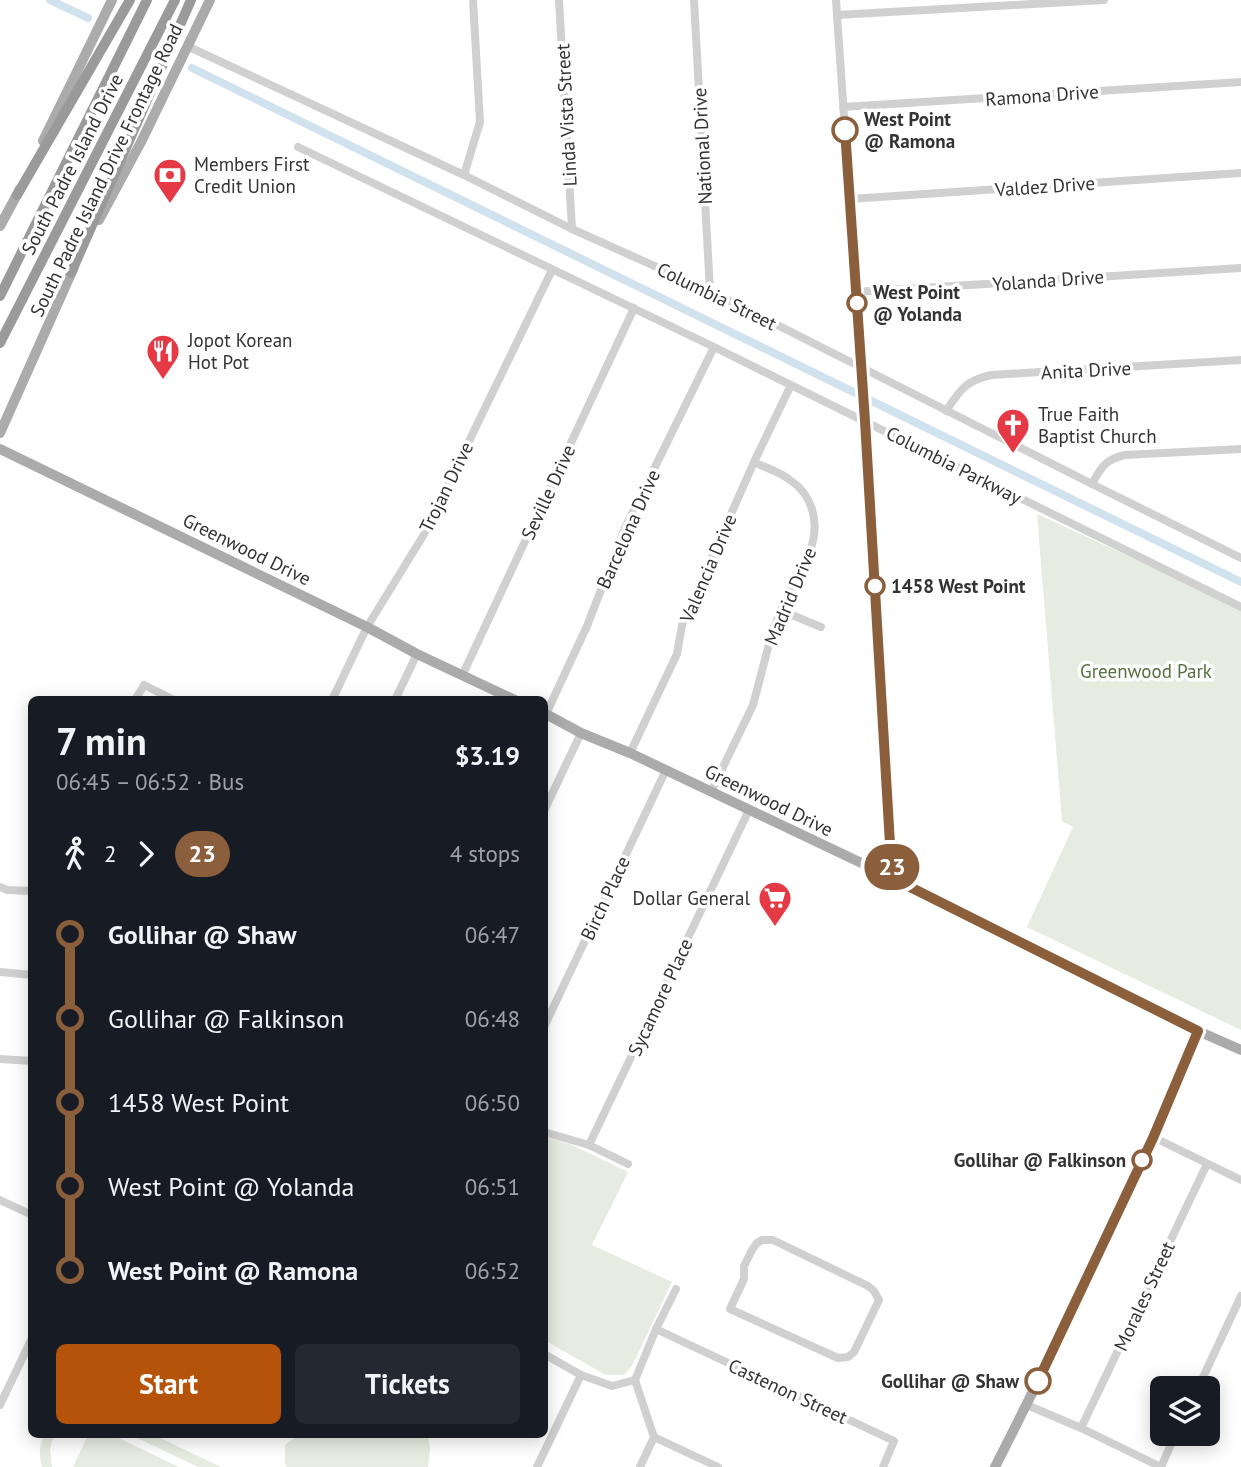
<!DOCTYPE html>
<meta charset="utf-8">
<style>
body{margin:0;font-family:"PT Sans",sans-serif;background:#242831;color:#f1f3f6;height:100vh;display:flex;flex-direction:column;font-size:26px;white-space:nowrap}
*{box-sizing:border-box;margin:0}
p{font-size:23px;color:#9ea1a6}
.icon{flex:none;width:38px;height:38px;fill:none;stroke:currentColor;stroke-width:2;stroke-linecap:round;stroke-linejoin:round}
.map{position:relative;flex:1;overflow:hidden}
.side{position:absolute;left:28px;top:696px;width:520px;height:742px;display:flex;flex-direction:column;background:#171b24;border-radius:10px;box-shadow:0 4px 18px #0003}
.side>*{flex:none}
.badge{padding:0 14px;border-radius:23px;font-size:24px;line-height:46px}
.tools{position:absolute;left:1150px;top:1376px;display:grid;gap:14px}
.tools a{display:grid;place-items:center;width:70px;height:70px;border-radius:10px;background:#171b24;box-shadow:0 4px 18px #0003;font-size:35px}
.map>.badge{position:absolute;translate:-50% -50%;box-shadow:0 0 0 4px #fff}
.legs{display:flex;align-items:center;gap:10px;height:77px;padding:0 28px;font-size:23px}
.legs p{margin-inline-start:auto}
.overview{display:flex;align-items:center;justify-content:space-between;height:119px;padding:0 28px}
h1{font-size:38px;font-weight:600;line-height:52px}
.action{display:flex;gap:14px;margin-top:auto;padding:14px 28px}
.action a{flex:1;height:80px;border-radius:10px;background:#b45309;color:#fff;font-size:28px;font-weight:600;line-height:80px;text-align:center}
.action a+a{background:#242831;color:#f1f3f6}
ul{padding:0 28px;list-style:none}
li{display:flex;align-items:center;gap:24px;height:84px;font-size:26px}
li i{display:grid;place-items:center;width:10px;height:100%;margin:0 9px;background:currentColor}
li i::after{content:'';width:18px;height:18px;margin:-9px;border:5px solid;border-radius:50%;background:#171b24}
li p{margin-inline-start:auto}
li:first-child i{background:linear-gradient(#0000 50%,currentColor 0)}
li:last-child i{background:linear-gradient(currentColor 50%,#0000 0)}
.map>svg:first-child{display:block}
.green{fill:#e6ecdf}
.lines{fill:none;stroke-linecap:round;stroke-linejoin:round}
.canal{stroke:#cfe2ee;stroke-width:8}
.minor{stroke:#d0d0d0;stroke-width:8}
.major{stroke:#ababab;stroke-width:10}
.highway{stroke:#9a9a9a;stroke-width:10}
.line-1-casing{stroke:#fff;stroke-width:16}
.line-1{stroke:#8b5e3c;stroke-width:10}
.stop-1-dot{fill:#fff;stroke:#8b5e3c;stroke-width:3.5}
.labels{text-anchor:middle;stroke-width:7;stroke-linejoin:round;paint-order:stroke}
.street-label{font-size:19px;fill:#333;stroke:#fff}
.stop-label{font-size:19px;font-weight:bold;fill:#333;stroke:#fff;text-anchor:start}
.poi-label{font-size:19px;fill:#333;stroke:#fff;text-anchor:start}
.park-label{font-size:19px;fill:#56703f;stroke:#fff}
</style>
<div class="map">
<svg width="1241" height="1467" viewBox="0 0 1241 1467">
<rect width="100%" height="100%" fill="#fff"/>
<!-- green -->
<g class="green">
<path d="M 1037,514 L 1241,608 L 1241,1030 L 1027,927 L 1073,827 L 1062,821 Z"/>
<path d="M 544,1137 L 570,1144 L 628,1172 L 592,1245 L 672,1282 L 632,1366 L 624,1375 L 606,1375 L 544,1340 Z"/>
<path d="M 44,1435 L 54,1435 L 50,1449 L 52,1467 L 42,1467 C 39,1456 39,1446 44,1435 Z"/>
<path d="M 88,1435 L 112,1435 L 179,1467 L 73,1467 Z"/>
<path d="M 131,1435 L 154,1435 L 221,1467 L 198,1467 Z"/>
<path d="M 298,1435 L 428,1435 L 430,1450 L 428,1467 L 287,1467 L 285,1464 L 285,1445 Z"/>
</g>
<g class="lines">
<!-- canal -->
<g class="canal">
<path d="M 50,0 L 88,18"/>
<path d="M 192,68 L 1241,582"/>
</g>
<!-- minor -->
<g class="minor">
<path d="M 559,0 L 572,229"/>
<path d="M 694,0 L 710,291"/>
<path d="M 836,0 L 865,421 L 893,878"/>
<path d="M 837,15 L 1104,0"/>
<path d="M 187,46 L 464,175 L 572,229 L 710,291 L 1092,484 L 1241,558"/>
<path d="M 843,107 L 1241,82"/>
<path d="M 298,147 L 714,347 L 1241,607"/>
<path d="M 464,175 L 480,122 L 473,0"/>
<path d="M 850,199 L 1241,173"/>
<path d="M 856,292 L 1241,268"/>
<path d="M 946,411 C 960,390 965,381 991,375 L 1241,360"/>
<path d="M 1092,484 C 1101,467 1106,459 1125,455 L 1241,449"/>
<path d="M 780,610 L 821,627"/>
<path d="M 462,676 L 634,308"/>
<path d="M 135,700 L 144,685 L 174,700"/>
<path d="M 332,700 L 367,627 L 423,536 L 552,270"/>
<path d="M 395,700 L 417,654"/>
<path d="M 546,714 L 587,626 L 625,528 L 714,347"/>
<path d="M 630,753 L 677,654 L 682,625 L 754,462 L 791,385"/>
<path d="M 711,792 L 753,705 L 773,629 L 812,545 C 819,521 812,494 790,480 C 780,472 766,468 754,462"/>
<path d="M 544,811 L 581,733"/>
<path d="M 0,887 L 7,890 L 32,891"/>
<path d="M 0,972 L 32,975"/>
<path d="M 544,1027 L 666,770"/>
<path d="M 0,1059 L 32,1061"/>
<path d="M 544,1132 L 589,1145 L 628,1164"/>
<path d="M 1153,1137 L 1241,1180"/>
<path d="M 589,1145 L 749,810"/>
<path d="M 0,1200 L 32,1215"/>
<path d="M 762,1240 L 773,1240 L 868,1286 L 874,1291 L 879,1300 L 854,1352 L 848,1357 L 838,1358 L 730,1309 L 744,1279 L 744,1266 L 752,1250 L 757,1243 Z"/>
<path d="M 656,1329 L 894,1441 L 883,1467"/>
<path d="M 544,1354 L 581,1375 L 612,1386 L 635,1380"/>
<path d="M 1198,1388 L 1241,1296"/>
<path d="M 0,1405 L 32,1338"/>
<path d="M 1027,1405 L 1081,1428 L 1161,1467"/>
<path d="M 1081,1428 L 1207,1164"/>
<path d="M 654,1437 L 718,1467"/>
<path d="M 537,1467 L 581,1375"/>
<path d="M 640,1467 L 654,1437 L 635,1380 L 656,1329 L 676,1289"/>
<path d="M 1161,1467 L 1176,1433"/>
</g>
<!-- major -->
<g class="major">
<path d="M 43,141 L 112,0"/>
<path d="M 99,220 L 141,142 L 210,0"/>
<path d="M 0,226 L 20,189"/>
<path d="M 0,433 L 74,267"/>
<path d="M 0,449 L 367,627 L 417,654 L 515,700"/>
<path d="M 544,713 L 581,733 L 630,753 L 893,878 L 1198,1031 L 1241,1050"/>
<path d="M 995,1467 C 1068,1324 1135,1178 1198,1031"/>
</g>
<!-- highway -->
<g class="highway">
<path d="M 17,195 L 130,0"/>
<path d="M 71,273 L 191,0"/>
<path d="M 0,296 L 147,0"/>
<path d="M 0,343 L 175,0"/>
</g>
</g>
<g class="lines">
<defs>
<path id="line-1" d="M 845,130 L 865,421 L 892,878 L 1198,1031 L 1153,1138 L 1038,1381"/>
</defs>
<!-- line-1 casing -->
<use href="#line-1" class="line-1-casing"/>
<!-- line-1 -->
<use href="#line-1" class="line-1"/>
</g>
<!-- icons -->
<defs>
<symbol id="bank-pin" viewBox="-11 -11 22 30"><path d="M0 17L-7.5 6A9.5 9.5 0 1 1 7.5 6Z" fill="#e63946" stroke="#fff"/><path d="M-6-4H6V4H-6ZM0-2.3a2.3 2.3 0 1 0 0 4.6a2.3 2.3 0 1 0 0-4.6Z" fill="#fff"/></symbol>
<symbol id="restaurant-pin" viewBox="-11 -11 22 30"><path d="M0 17L-7.5 6A9.5 9.5 0 1 1 7.5 6Z" fill="#e63946" stroke="#fff"/><path d="M-5-6h1v4h1v-4h1v4h1v-4h1v5L-1.5 .5V6h-2V.5L-5-1ZM5-6V6H3V1.5H1.5Q1.5-4 5-6Z" fill="#fff"/></symbol>
<symbol id="church-pin" viewBox="-11 -11 22 30"><path d="M0 17L-7.5 6A9.5 9.5 0 1 1 7.5 6Z" fill="#e63946" stroke="#fff"/><path d="M-1.2-6h2.4v3.5h3.3v2.4h-3.3V6h-2.4V-.1h-3.3v-2.4h3.3Z" fill="#fff"/></symbol>
<symbol id="supermarket-pin" viewBox="-11 -11 22 30"><path d="M0 17L-7.5 6A9.5 9.5 0 1 1 7.5 6Z" fill="#e63946" stroke="#fff"/><path d="M-6-5.5h2.5l.6 2H6L4.5 2H-2.5L-4.4-4H-6ZM-1.5 3.2a1.3 1.3 0 1 0 .1 0ZM3 3.2a1.3 1.3 0 1 0 .1 0Z" fill="#fff"/></symbol>
</defs>
<g fill-rule="evenodd">
<use href="#bank-pin" x="151" y="156" width="38" height="52"/>
<use href="#restaurant-pin" x="144" y="332" width="38" height="52"/>
<use href="#church-pin" x="994" y="406" width="38" height="52"/>
<use href="#supermarket-pin" x="756" y="879" width="38" height="52"/>
</g>
<!-- markers -->
<g class="stop-1-dot">
<circle cx="845" cy="130" r="12"/>
<circle cx="857" cy="303" r="9"/>
<circle cx="875" cy="586" r="9"/>
<circle cx="1142" cy="1160" r="9"/>
<circle cx="1038" cy="1381" r="12"/>
</g>
<g class="labels">
<!-- street labels -->
<g class="street-label">
<text transform="translate(1042 95) rotate(-4)" y="7">Ramona Drive</text>
<text transform="translate(566 115) rotate(-93)" y="7">Linda Vista Street</text>
<text transform="translate(702 146) rotate(-93)" y="7">National Drive</text>
<text transform="translate(72 164) rotate(-63)" y="7">South Padre Island Drive</text>
<text transform="translate(106 170) rotate(-64)" y="7">South Padre Island Drive Frontage Road</text>
<text transform="translate(1045 186) rotate(-4)" y="7">Valdez Drive</text>
<text transform="translate(1048 280) rotate(-4)" y="7">Yolanda Drive</text>
<text transform="translate(717 296) rotate(26)" y="7">Columbia Street</text>
<text transform="translate(1086 370) rotate(-3)" y="7">Anita Drive</text>
<text transform="translate(954 465) rotate(27)" y="7">Columbia Parkway</text>
<text transform="translate(446 487) rotate(-64)" y="7">Trojan Drive</text>
<text transform="translate(548 492) rotate(-65)" y="7">Seville Drive</text>
<text transform="translate(628 529) rotate(-66)" y="7">Barcelona Drive</text>
<text transform="translate(247 549) rotate(26)" y="7">Greenwood Drive</text>
<text transform="translate(708 568) rotate(-67)" y="7">Valencia Drive</text>
<text transform="translate(790 596) rotate(-67)" y="7">Madrid Drive</text>
<text transform="translate(769 800) rotate(26)" y="7">Greenwood Drive</text>
<text transform="translate(605 898) rotate(-65)" y="7">Birch Place</text>
<text transform="translate(660 997) rotate(-65)" y="7">Sycamore Place</text>
<text transform="translate(1144 1296) rotate(-65)" y="7">Morales Street</text>
<text transform="translate(788 1391) rotate(25)" y="7">Castenon Street</text>
</g>
<!-- stop labels -->
<g class="stop-label">
<text x="864" y="126">West Point<tspan x="864" dy="22">@ Ramona</tspan></text>
<text x="873" y="299">West Point<tspan x="873" dy="22">@ Yolanda</tspan></text>
<text x="891" y="593">1458 West Point</text>
<text x="1126" y="1167" text-anchor="end">Gollihar @ Falkinson</text>
<text x="1019" y="1388" text-anchor="end">Gollihar @ Shaw</text>
</g>
<!-- poi labels -->
<g class="poi-label">
<text x="194" y="171">Members First<tspan x="194" dy="22">Credit Union</tspan></text>
<text x="188" y="347">Jopot Korean<tspan x="188" dy="22">Hot Pot</tspan></text>
<text x="1038" y="421">True Faith<tspan x="1038" dy="22">Baptist Church</tspan></text>
<text x="750" y="905" text-anchor="end">Dollar General</text>
</g>
<!-- park labels -->
<g class="park-label">
<text x="1146" y="678">Greenwood Park</text>
</g>
</g>
</svg>
<div class="tools">
<a><svg class="icon" aria-label="layers" viewBox="0 0 24 24"><path d="M12 4l9 5-9 5-9-5zM3 14l9 5 9-5"/></svg></a>
</div>
<b class="badge" style="left:892px;top:867px;background:#8b5e3c;color:#fff">23</b>
<section class="side">
<div class="overview"><div><h1>7 min</h1><p>06:45 – 06:52 · Bus</p></div><b>$3.19</b></div>
<div class="legs"><svg class="icon" aria-label="walk" viewBox="0 0 24 24"><circle cx="13" cy="4" r="2"/><path d="M13 8l-2 6 4 7M11 14l-3 7M7 12l3-4h3l4 4"/></svg>2<svg class="icon" aria-label="forward" viewBox="0 0 24 24"><path d="M9 5l7 7-7 7"/></svg><b class="badge" style="background:#8b5e3c;color:#fff">23</b><p>4 stops</p></div>
<ul>
<li><i style="color:#8b5e3c"></i><b>Gollihar @ Shaw</b><p>06:47</p></li>
<li><i style="color:#8b5e3c"></i><span>Gollihar @ Falkinson</span><p>06:48</p></li>
<li><i style="color:#8b5e3c"></i><span>1458 West Point</span><p>06:50</p></li>
<li><i style="color:#8b5e3c"></i><span>West Point @ Yolanda</span><p>06:51</p></li>
<li><i style="color:#8b5e3c"></i><b>West Point @ Ramona</b><p>06:52</p></li>
</ul>
<div class="action"><a>Start</a><a>Tickets</a></div>
</section>
</div>
